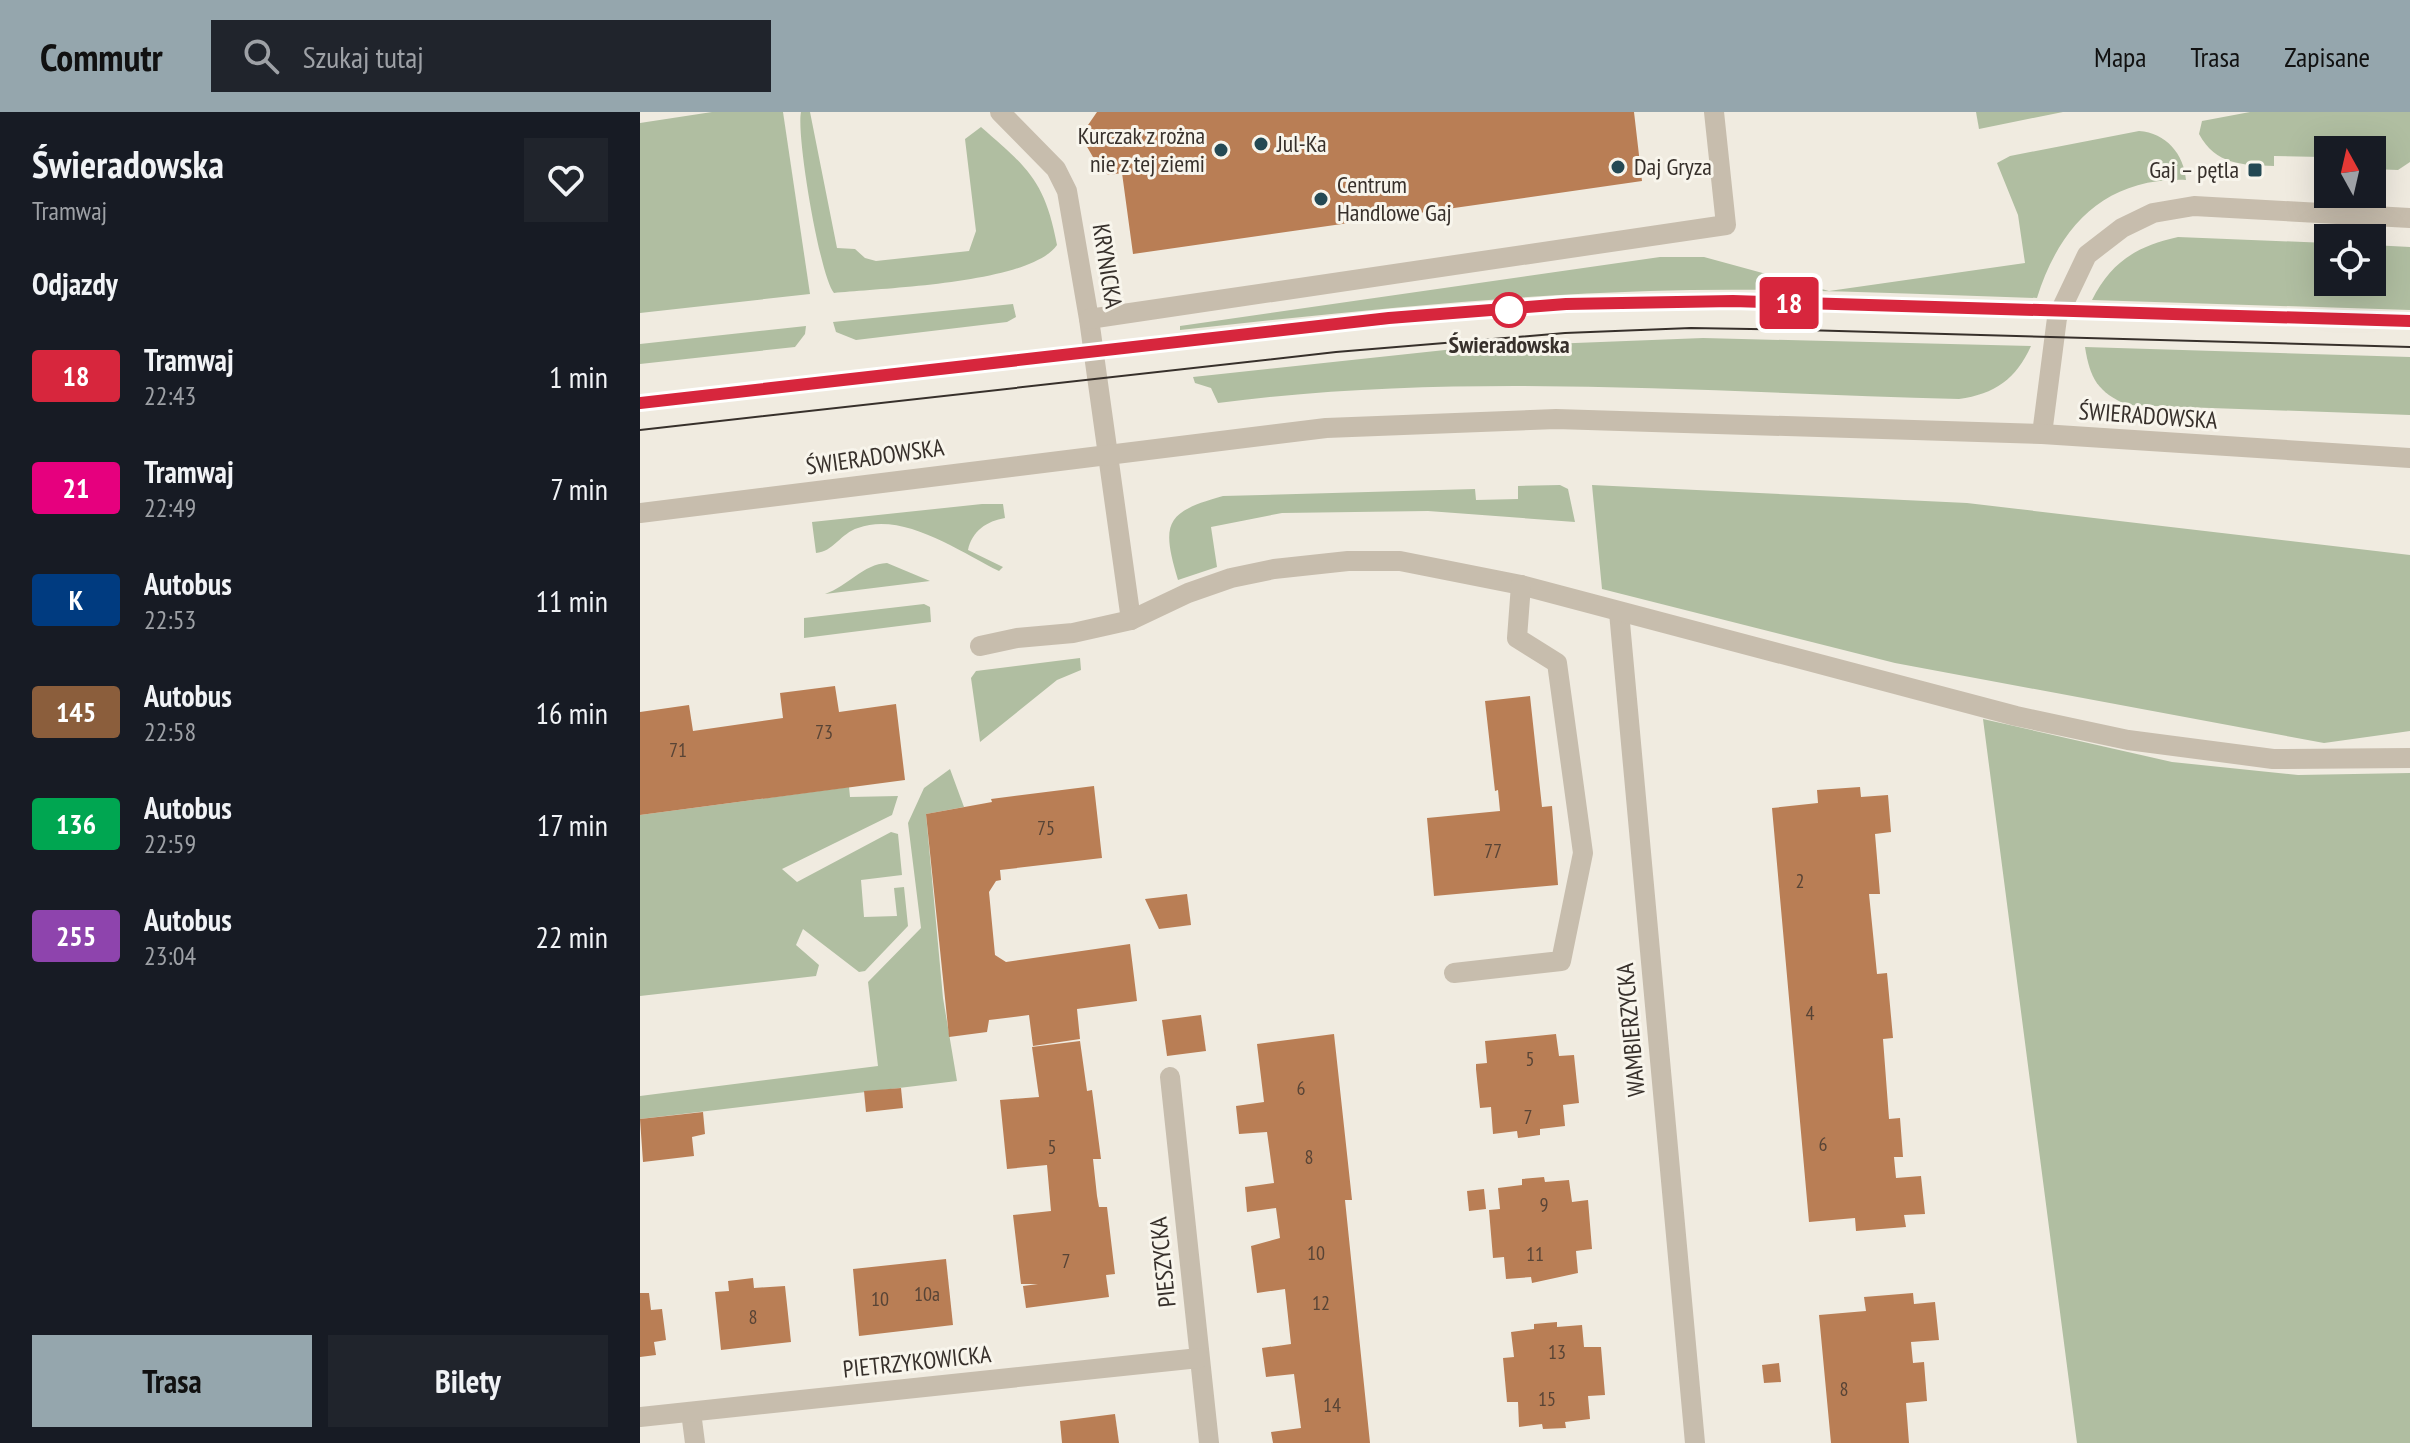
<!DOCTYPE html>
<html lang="pl">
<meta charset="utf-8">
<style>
body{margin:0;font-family:"PT Sans Narrow",sans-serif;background:#20242c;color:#f1f3f6;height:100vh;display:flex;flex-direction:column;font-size:30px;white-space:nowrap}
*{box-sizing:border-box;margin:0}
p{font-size:26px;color:#9ea1a6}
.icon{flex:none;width:44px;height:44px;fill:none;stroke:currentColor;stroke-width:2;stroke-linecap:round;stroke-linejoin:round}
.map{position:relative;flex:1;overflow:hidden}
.panel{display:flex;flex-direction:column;background:#171b24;width:640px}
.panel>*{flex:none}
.badge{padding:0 16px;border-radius:6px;font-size:28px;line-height:52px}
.needle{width:52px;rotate:352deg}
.buttons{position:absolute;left:1674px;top:24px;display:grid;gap:16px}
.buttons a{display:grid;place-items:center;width:72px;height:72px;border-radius:0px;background:#171b24;box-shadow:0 8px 32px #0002;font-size:40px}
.map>.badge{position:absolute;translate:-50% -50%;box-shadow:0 0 0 4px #fff}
h2{padding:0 32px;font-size:30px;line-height:72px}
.round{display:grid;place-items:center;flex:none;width:84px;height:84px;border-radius:0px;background:#20242c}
.overview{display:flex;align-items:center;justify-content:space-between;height:136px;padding:0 32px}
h1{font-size:38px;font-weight:600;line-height:60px}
.action{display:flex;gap:16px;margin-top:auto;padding:16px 32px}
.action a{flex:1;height:92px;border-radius:0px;background:#95a6ad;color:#111;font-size:32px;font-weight:600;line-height:92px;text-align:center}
.action a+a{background:#20242c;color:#f1f3f6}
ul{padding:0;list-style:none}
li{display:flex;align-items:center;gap:24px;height:112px;padding:0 32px}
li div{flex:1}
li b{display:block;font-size:30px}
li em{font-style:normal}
li .badge{min-width:88px;font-weight:700;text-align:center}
header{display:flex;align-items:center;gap:48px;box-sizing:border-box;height:112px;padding:0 40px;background:#95a6ad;color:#111}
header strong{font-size:38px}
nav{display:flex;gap:44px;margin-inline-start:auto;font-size:28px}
.search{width:560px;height:72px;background:#20242c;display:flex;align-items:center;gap:20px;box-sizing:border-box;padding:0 28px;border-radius:0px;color:#9ea1a6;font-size:30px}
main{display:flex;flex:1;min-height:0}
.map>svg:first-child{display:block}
.green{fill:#b0bea1}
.building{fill:#b97e55}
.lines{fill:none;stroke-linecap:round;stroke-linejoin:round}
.minor{stroke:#c7bdad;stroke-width:20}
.tram{stroke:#37302b;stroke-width:2}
.line-casing{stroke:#fff;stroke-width:18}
.line{stroke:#d7263d;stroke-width:12}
.poi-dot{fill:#244954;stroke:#f8f5ec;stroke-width:3}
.stop-dot{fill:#fff;stroke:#d7263d;stroke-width:4}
.labels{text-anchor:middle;stroke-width:6;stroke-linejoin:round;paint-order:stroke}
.number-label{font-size:20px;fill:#584436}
.poi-label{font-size:24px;fill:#37302b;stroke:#f8f5ec;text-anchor:start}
.street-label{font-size:24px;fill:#37302b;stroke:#f8f5ec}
.stop-label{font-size:24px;font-weight:bold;fill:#37302b;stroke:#f8f5ec}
</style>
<header>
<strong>Commutr</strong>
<div class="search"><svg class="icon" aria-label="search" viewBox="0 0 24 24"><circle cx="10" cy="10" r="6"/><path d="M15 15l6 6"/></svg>Szukaj tutaj</div>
<nav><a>Mapa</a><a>Trasa</a><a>Zapisane</a></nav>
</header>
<main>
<section class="panel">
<div class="overview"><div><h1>Świeradowska</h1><p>Tramwaj</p></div><a class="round"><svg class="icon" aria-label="heart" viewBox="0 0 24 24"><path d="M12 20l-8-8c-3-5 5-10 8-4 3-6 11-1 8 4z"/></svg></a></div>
<h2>Odjazdy</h2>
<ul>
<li><span class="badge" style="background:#d7263d;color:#fff">18</span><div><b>Tramwaj</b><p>22:43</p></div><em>1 min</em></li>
<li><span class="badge" style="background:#e6007e;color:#fff">21</span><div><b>Tramwaj</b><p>22:49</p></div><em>7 min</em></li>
<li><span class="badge" style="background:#003b80;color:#fff">K</span><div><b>Autobus</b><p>22:53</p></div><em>11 min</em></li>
<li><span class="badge" style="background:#8b5e3c;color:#fff">145</span><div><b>Autobus</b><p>22:58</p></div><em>16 min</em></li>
<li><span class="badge" style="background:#00a651;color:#fff">136</span><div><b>Autobus</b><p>22:59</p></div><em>17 min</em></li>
<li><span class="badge" style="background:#8e44ad;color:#fff">255</span><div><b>Autobus</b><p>23:04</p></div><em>22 min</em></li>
</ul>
<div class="action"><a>Trasa</a><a>Bilety</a></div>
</section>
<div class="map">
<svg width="1770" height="1331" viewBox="0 0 1770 1331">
<rect width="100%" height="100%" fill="#f0ebe0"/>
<!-- green -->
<g class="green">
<path d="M 72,0 L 143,0 L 170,182 L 0,201 L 0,11 Z"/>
<path d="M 161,0 L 170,0 L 197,136 L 215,137 L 225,146 L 236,149 L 329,139 L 336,119 L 325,27 L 341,15 C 388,56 405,69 417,133 C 390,172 241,176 194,181 C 180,165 156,23 161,0 Z"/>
<path d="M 1336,0 L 1423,0 L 1339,17 Z"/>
<path d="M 1610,0 L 1770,0 L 1770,50 L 1758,58 L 1732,57 L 1732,38 L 1688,38 L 1688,55 L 1683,55 L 1682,45 L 1634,44 L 1634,54 C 1602,53 1576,53 1559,22 L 1562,9 Z"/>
<path d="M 1499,19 C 1526,21 1544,42 1546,68 C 1465,65 1419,115 1397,186 C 1268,182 1139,175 1010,179 C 852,184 697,201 540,218 L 540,214 L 1020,145 L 1064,145 L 1189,179 L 1385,151 L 1378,103 L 1357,51 L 1370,44 Z"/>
<path d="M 1538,125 L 1688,131 L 1688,170 L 1732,170 L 1732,133 L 1770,135 L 1770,198 L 1452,188 C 1471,150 1497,134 1538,125 Z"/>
<path d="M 373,192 L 376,205 L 367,210 L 216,228 L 196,220 L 193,210 Z"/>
<path d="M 166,214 L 165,222 L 155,235 L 0,252 L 0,232 Z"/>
<path d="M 1063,226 L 1391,234 C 1376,267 1355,282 1319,287 C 1073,281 824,259 578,291 L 571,276 L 555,271 L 553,265 L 833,235 Z"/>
<path d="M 1445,235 L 1770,245 L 1770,303 L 1487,293 C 1458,280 1450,267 1445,235 Z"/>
<path d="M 920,373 L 928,377 L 935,410 L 788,399 L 642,401 L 571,415 L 577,455 L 538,468 C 521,411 525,400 583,384 L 835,377 L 836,388 L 878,387 L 878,374 Z"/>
<path d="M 952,373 L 1327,391 L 1770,443 L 1770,619 L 1684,631 L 1255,551 L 962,477 Z"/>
<path d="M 342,392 L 363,392 L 365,406 C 347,409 332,419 328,438 L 363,455 L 359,459 C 320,440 263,399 218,416 C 201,421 193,440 176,441 L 172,410 Z"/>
<path d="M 247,451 L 290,469 L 185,482 C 208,474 223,452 247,451 Z"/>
<path d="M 284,492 L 290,495 L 291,510 L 164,526 L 164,506 Z"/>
<path d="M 440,546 L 441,558 L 417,568 L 340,630 L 331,566 L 336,559 Z"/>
<path d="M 1343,607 L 1532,650 L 1658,663 L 1770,661 L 1770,1331 L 1437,1331 Z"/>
<path d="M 310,657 L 324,695 L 286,702 L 303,886 L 317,969 L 0,1007 L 0,984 L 238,954 L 228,870 L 281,816 L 268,711 L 284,676 Z"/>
<path d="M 209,675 L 210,685 L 258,684 L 252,703 L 142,757 L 157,770 L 251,720 L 258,722 L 262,763 L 221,768 L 224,805 L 257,804 L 254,776 L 264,775 L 268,814 L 225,859 L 219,860 L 163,817 L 156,833 L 179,853 L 176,864 L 0,884 L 0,703 Z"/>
</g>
<!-- building -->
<g class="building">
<path d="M 457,0 L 994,0 L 1002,69 L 493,142 L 482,61 L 469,63 L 461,59 L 446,33 L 448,13 Z"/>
<path d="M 195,574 L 199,600 L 256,592 L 265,668 L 0,703 L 0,600 L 49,593 L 53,619 L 143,606 L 140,581 Z"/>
<path d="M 890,584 L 902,695 L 912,694 L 918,773 L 794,784 L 787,706 L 860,699 L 858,678 L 855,679 L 845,589 Z"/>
<path d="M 454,674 L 462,746 L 360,758 L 361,768 L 356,769 L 349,780 L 355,843 L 366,850 L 490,832 L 497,889 L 437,897 L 440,927 L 393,934 L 389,903 L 349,908 L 347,920 L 309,925 L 286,702 L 352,690 L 351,687 Z"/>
<path d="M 1220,675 L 1221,685 L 1248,683 L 1251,720 L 1235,722 L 1240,782 L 1229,782 L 1237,862 L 1247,861 L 1253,926 L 1243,927 L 1249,1007 L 1260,1006 L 1263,1045 L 1254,1045 L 1256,1066 L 1281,1064 L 1285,1102 L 1264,1103 L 1266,1115 L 1216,1119 L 1215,1106 L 1169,1110 L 1132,696 L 1178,691 L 1177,678 Z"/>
<path d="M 547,782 L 551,813 L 519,817 L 505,787 Z"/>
<path d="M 561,903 L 566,939 L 527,944 L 522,908 Z"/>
<path d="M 694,922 L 712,1088 L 705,1088 L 730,1331 L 633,1331 L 631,1320 L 661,1316 L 654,1262 L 626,1265 L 622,1236 L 651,1232 L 645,1177 L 617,1181 L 611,1134 L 640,1126 L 636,1096 L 607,1100 L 605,1075 L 634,1071 L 627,1020 L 599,1022 L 596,994 L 624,990 L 617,932 Z"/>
<path d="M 916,922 L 919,944 L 934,943 L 939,991 L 923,993 L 925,1014 L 900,1017 L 900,1023 L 878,1026 L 877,1019 L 853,1022 L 851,995 L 840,996 L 836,957 L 836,952 L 847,951 L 845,929 Z"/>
<path d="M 440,929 L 447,979 L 452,978 L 461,1047 L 453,1047 L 457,1084 L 459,1095 L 467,1095 L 475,1162 L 466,1163 L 469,1185 L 386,1196 L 383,1174 L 398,1172 L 381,1172 L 373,1103 L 411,1099 L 407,1053 L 367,1057 L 360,988 L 399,985 L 392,935 Z"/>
<path d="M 261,976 L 263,996 L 226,1000 L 224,979 Z"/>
<path d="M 63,1000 L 65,1022 L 52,1025 L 54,1044 L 3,1050 L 0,1007 Z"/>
<path d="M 904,1065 L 905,1070 L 929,1068 L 932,1090 L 948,1088 L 952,1137 L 936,1139 L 938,1161 L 892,1171 L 891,1165 L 866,1167 L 864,1145 L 853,1146 L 849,1098 L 860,1097 L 858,1076 L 882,1073 L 882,1067 Z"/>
<path d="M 844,1077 L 846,1097 L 829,1099 L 827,1079 Z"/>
<path d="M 306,1147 L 313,1213 L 219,1224 L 213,1157 Z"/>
<path d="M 113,1166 L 114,1176 L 145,1174 L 151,1230 L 81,1238 L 75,1180 L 89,1179 L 88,1169 Z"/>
<path d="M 0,1181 L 9,1181 L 11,1198 L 22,1197 L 26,1228 L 14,1230 L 16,1243 L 0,1245 Z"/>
<path d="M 1273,1181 L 1274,1192 L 1295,1190 L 1299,1228 L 1271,1230 L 1273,1251 L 1284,1250 L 1287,1289 L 1266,1291 L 1269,1331 L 1191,1331 L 1179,1203 L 1226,1199 L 1224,1185 Z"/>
<path d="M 917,1210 L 917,1215 L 942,1213 L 944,1235 L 961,1235 L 965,1283 L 948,1284 L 950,1307 L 925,1310 L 926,1316 L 903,1317 L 902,1312 L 879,1315 L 878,1290 L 867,1290 L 863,1246 L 874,1245 L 871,1220 L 894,1217 L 894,1212 Z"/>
<path d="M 1139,1251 L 1141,1270 L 1124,1271 L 1122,1253 Z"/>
<path d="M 475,1302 L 479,1331 L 422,1331 L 420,1309 Z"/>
</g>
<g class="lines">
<!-- minor -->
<g class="minor">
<path d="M 360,0 L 416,57 L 427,79 L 449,207 L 491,508"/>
<path d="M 449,207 L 1086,113 L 1074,0"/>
<path d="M 1402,322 L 1417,206 L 1447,143 L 1482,116 L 1513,101 L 1554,94 L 1770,106"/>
<path d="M 0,401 L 686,316 L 916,307 L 1402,322 L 1770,346"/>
<path d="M 979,500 L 1055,1331"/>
<path d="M 340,534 L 377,526 L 433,521 L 491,508 L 548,481 L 591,466 L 634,457 L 708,449 L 760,449 L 881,473 L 1376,604 L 1488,628 L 1633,647 L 1770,646"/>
<path d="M 814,861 L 921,849 L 943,741 L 917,551 L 877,526 L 881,473"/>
<path d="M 530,965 L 569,1331"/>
<path d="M 51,1300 L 55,1331"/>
<path d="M 0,1305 L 559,1246"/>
</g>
<!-- tram -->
<g class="tram">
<path d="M 0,291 L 749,206 L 926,192 L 1093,189 L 1770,209"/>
<path d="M 0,318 L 696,240 L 925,221 L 1051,216 L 1163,218 L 1770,235"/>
</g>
</g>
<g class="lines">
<defs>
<path id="line" d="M 0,291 L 749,206 L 926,192 L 1093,189 L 1770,209"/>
</defs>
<!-- line casing -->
<use href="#line" class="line-casing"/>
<!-- line -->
<use href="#line" class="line"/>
</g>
<!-- markers -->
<g class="poi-dot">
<circle cx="621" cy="32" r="8"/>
<circle cx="581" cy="38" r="8"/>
<circle cx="978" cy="55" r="8"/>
<rect x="1607" y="50" width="16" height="16" rx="4"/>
<circle cx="681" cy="87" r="8"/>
</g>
<circle class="stop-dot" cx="869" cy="198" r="16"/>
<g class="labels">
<!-- number labels -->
<g class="number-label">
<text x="184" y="627">73</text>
<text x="38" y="645">71</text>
<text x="406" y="723">75</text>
<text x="853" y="746">77</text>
<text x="1160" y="776">2</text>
<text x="1170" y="908">4</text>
<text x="890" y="954">5</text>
<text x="661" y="983">6</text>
<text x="888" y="1012">7</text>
<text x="1183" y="1039">6</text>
<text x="412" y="1042">5</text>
<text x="669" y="1052">8</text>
<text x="904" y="1100">9</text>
<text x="676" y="1148">10</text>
<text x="895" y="1149">11</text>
<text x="426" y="1156">7</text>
<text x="287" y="1189">10a</text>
<text x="240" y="1194">10</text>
<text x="681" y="1198">12</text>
<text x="113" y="1212">8</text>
<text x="917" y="1247">13</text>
<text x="1204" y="1284">8</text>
<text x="907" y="1294">15</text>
<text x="692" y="1300">14</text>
</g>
<!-- poi labels -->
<g class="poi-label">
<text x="565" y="32" text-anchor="end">Kurczak z rożna<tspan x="565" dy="28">nie z tej ziemi</tspan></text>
<text x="637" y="40">Jul-Ka</text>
<text x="994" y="63">Daj Gryza</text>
<text x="1599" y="66" text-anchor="end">Gaj – pętla</text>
<text x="697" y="81">Centrum<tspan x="697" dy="28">Handlowe Gaj</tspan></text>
</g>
<!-- street labels -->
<g class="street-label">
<text transform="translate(467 154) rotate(81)" y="8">KRYNICKA</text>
<text transform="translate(1508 304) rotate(4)" y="8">ŚWIERADOWSKA</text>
<text transform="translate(235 345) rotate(-8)" y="8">ŚWIERADOWSKA</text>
<text transform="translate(991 918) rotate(-95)" y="8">WAMBIERZYCKA</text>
<text transform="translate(523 1150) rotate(-96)" y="8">PIESZYCKA</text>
<text transform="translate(277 1250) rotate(-6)" y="8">PIETRZYKOWICKA</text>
</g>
<!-- stop labels -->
<g class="stop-label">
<text x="869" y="241">Świeradowska</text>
</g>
</g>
</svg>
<div class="buttons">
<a><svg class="needle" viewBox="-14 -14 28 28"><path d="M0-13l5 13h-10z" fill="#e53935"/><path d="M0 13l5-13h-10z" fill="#9ea1a6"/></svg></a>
<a><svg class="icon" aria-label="locate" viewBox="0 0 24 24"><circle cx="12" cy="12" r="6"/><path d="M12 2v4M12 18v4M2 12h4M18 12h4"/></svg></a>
</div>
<b class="badge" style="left:1149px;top:191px;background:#d7263d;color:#fff">18</b>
</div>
</main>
